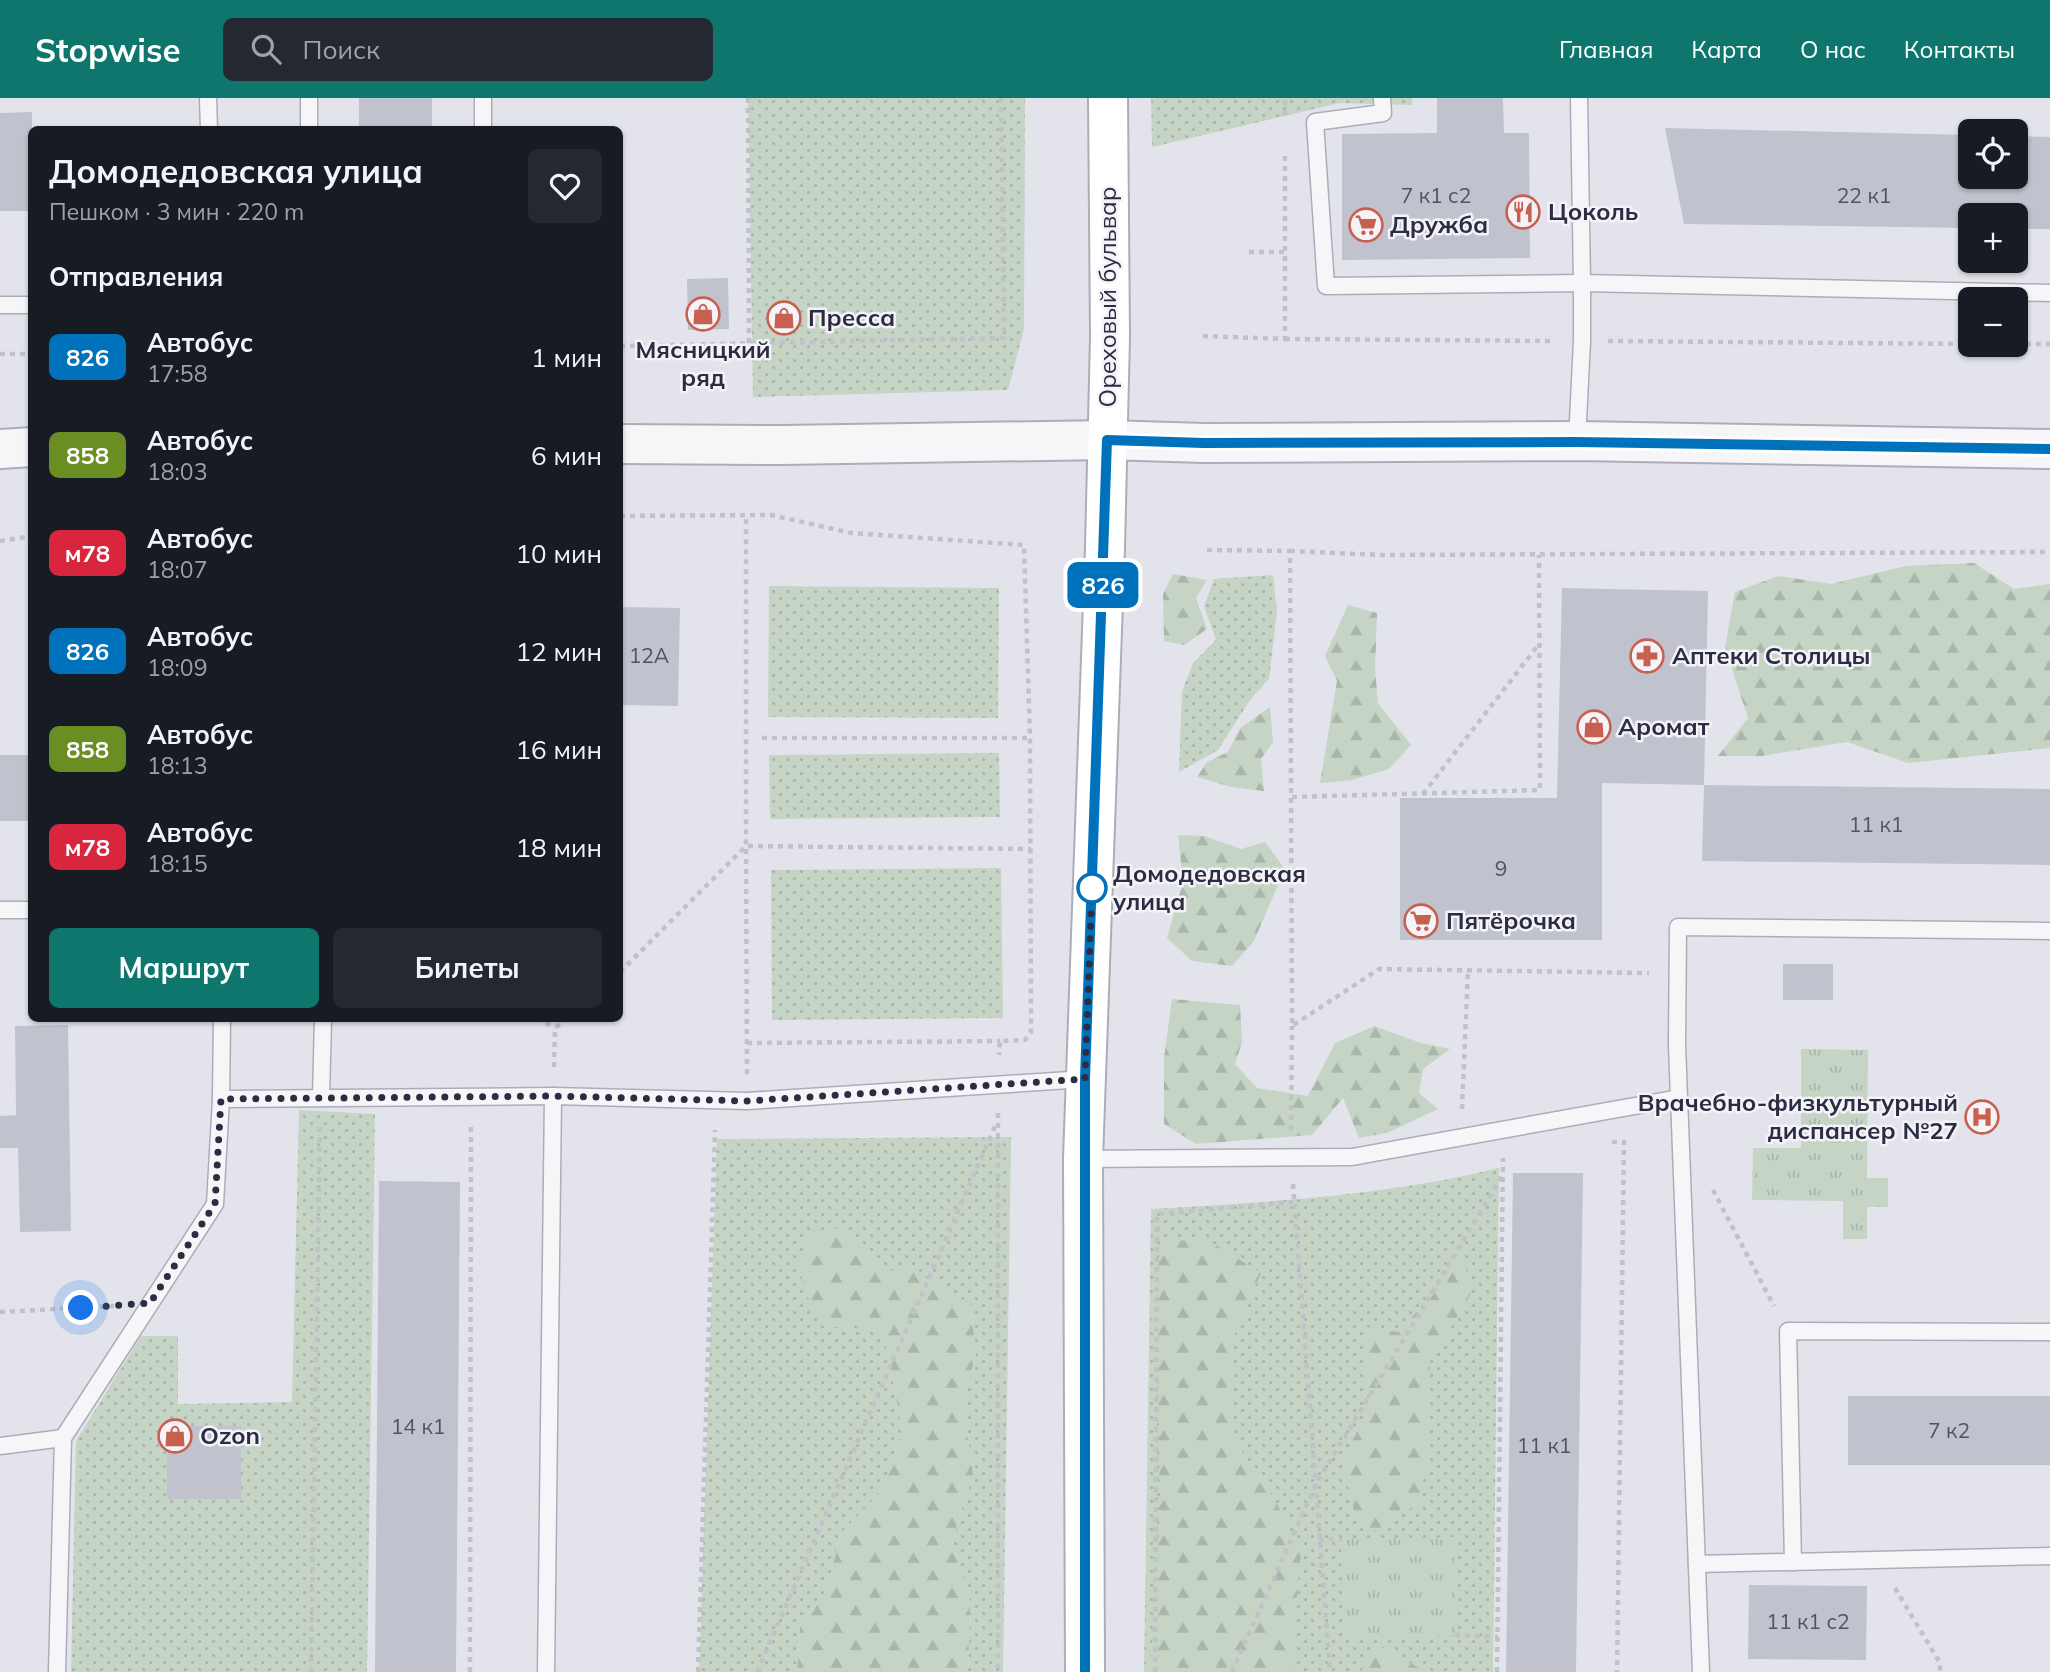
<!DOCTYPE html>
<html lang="ru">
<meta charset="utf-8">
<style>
body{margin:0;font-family:Mulish,sans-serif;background:#242831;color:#f1f3f6;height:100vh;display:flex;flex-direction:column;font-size:26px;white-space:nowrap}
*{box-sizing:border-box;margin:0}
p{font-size:23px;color:#9ea1a6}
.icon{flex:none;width:38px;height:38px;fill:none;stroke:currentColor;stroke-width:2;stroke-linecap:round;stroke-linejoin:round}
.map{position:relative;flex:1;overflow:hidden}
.details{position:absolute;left:28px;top:28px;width:595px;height:896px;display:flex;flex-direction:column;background:#171b24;border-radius:10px;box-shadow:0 2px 5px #0004}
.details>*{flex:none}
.badge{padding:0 14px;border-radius:10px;font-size:24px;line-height:46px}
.buttons{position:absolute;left:1958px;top:21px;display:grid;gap:14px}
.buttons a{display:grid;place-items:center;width:70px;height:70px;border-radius:10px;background:#171b24;box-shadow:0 2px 5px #0004;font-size:35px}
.you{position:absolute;width:35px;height:35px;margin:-18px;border:5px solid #fff;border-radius:50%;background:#1a73e8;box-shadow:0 0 0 10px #1a73e833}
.map>.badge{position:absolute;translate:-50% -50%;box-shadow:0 0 0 4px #fff}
h2{padding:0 21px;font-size:26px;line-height:63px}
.round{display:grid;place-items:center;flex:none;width:74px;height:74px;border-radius:10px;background:#242831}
.overview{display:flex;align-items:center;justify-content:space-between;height:119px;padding:0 21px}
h1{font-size:33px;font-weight:700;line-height:52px}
.cta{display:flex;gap:14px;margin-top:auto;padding:14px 21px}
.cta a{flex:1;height:80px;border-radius:10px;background:#0f766e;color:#fff;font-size:28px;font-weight:700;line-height:80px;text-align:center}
.cta a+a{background:#242831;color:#f1f3f6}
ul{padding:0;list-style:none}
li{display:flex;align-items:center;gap:21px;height:98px;padding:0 21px}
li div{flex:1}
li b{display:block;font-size:26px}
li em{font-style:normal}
li .badge{min-width:77px;font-weight:700;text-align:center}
header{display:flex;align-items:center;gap:42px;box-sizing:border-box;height:98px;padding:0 35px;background:#0f766e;color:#fff}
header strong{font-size:33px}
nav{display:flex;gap:38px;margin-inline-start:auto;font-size:24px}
.search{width:490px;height:63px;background:#242831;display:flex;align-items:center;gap:18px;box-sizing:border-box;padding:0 24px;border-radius:10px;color:#9ea1a6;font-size:26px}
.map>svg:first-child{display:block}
.grass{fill:url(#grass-dots)}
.forest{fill:url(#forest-firs)}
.park{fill:url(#park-tufts)}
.building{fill:#c0c2cd}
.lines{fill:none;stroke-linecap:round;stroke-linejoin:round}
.service-casing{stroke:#acadb8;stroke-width:19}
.tertiary-casing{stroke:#acadb8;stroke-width:42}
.secondary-casing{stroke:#acadb8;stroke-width:42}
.path{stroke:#c1c2c9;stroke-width:4.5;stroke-dasharray:5 5;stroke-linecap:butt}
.service{stroke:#f6f6f9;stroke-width:16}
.tertiary{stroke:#f6f6f9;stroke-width:38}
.secondary{stroke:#fff;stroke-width:38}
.line-casing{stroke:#fff;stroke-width:16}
.line{stroke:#0072bc;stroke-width:10}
.walk{stroke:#2c2d42;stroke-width:7;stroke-dasharray:0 12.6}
.stop-dot{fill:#fff;stroke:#0072bc;stroke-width:3.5}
.labels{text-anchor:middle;stroke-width:5;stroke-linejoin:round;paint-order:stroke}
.number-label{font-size:21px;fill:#515265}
.poi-label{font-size:24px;font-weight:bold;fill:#2c2d42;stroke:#f3f3f8;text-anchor:start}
.street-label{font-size:24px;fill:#2c2d42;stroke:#f3f3f8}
.stop-label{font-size:24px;font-weight:bold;fill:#2c2d42;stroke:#f3f3f8;text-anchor:start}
</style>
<header>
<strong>Stopwise</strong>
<div class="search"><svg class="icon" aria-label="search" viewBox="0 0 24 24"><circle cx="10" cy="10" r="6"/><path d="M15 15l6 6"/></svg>Поиск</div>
<nav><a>Главная</a><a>Карта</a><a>О нас</a><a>Контакты</a></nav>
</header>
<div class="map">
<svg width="2050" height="1574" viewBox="0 0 2050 1574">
<defs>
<pattern id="grass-dots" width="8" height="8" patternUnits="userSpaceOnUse" patternTransform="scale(1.75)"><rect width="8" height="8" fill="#c5d4c5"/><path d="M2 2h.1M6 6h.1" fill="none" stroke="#a9b6aa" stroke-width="1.8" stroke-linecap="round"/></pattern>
<pattern id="forest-firs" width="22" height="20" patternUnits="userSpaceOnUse" patternTransform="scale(1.75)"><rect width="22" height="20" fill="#c5d4c5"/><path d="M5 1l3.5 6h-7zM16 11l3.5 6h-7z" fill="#a9b6aa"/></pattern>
<pattern id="park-tufts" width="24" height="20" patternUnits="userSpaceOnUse" patternTransform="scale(1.75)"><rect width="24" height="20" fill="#c5d4c5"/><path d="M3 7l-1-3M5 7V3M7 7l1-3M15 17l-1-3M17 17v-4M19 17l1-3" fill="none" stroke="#a9b6aa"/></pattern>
</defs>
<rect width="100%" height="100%" fill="#e3e4eb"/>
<!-- grass -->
<g class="grass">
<path d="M 748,0 L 1025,0 L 1024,231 L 1008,292 L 753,299 Z"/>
<path d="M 1151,0 L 1412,0 L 1412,7 L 1340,5 L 1152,49 Z"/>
<path d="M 1273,477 L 1277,513 L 1269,581 L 1250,602 L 1218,652 L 1179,674 L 1182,593 L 1193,565 L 1216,542 L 1204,508 L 1214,481 Z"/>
<path d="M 769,488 L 999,490 L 998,620 L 768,619 Z"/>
<path d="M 999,655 L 1000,719 L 770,721 L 769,657 Z"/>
<path d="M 1001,770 L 1003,920 L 772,922 L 771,772 Z"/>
<path d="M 299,1012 L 375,1016 L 367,1574 L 71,1574 L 76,1343 L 141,1238 L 178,1238 L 178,1306 L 292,1304 Z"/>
<path d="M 1011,1039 L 1003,1574 L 968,1574 L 970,1504 L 952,1443 L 973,1376 L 963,1308 L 976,1254 L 970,1206 L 822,1228 L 883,1231 L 902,1331 L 883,1392 L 840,1436 L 828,1490 L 800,1527 L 797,1574 L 699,1574 L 717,1041 Z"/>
<path d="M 1499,1070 L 1493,1574 L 1144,1574 L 1151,1111 C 1268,1104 1385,1098 1499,1070 Z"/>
</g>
<!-- forest -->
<g class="forest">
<path d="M 1974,465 L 2014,491 L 2050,486 L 2050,650 L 1908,665 L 1847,644 L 1762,658 L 1718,658 L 1748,620 L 1725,549 L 1735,494 L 1778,478 L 1831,486 L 1906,468 Z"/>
<path d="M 1173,476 L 1207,482 L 1196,500 L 1207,531 L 1184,547 L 1164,543 L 1163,496 Z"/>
<path d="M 1348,507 L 1377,515 L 1375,572 L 1378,605 L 1411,647 L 1389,671 L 1352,682 L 1320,685 L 1337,583 L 1325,558 Z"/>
<path d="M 1270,609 L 1273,644 L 1261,661 L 1264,693 L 1231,689 L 1197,679 L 1207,664 L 1228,654 L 1240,630 Z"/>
<path d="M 1178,737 L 1204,738 L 1241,751 L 1265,744 L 1285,771 L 1254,843 L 1232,868 L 1192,863 L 1167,840 L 1183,784 Z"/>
<path d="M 1172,901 L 1240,907 L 1242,944 L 1235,966 L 1257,990 L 1308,998 L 1335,945 L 1374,928 L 1421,945 L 1450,951 L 1423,971 L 1419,995 L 1438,1011 L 1387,1035 L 1359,1040 L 1343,1000 L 1312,1037 L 1196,1046 L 1164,1026 L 1164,960 Z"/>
<path d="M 839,1130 L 883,1174 L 910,1170 L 970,1206 L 976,1254 L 963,1308 L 973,1376 L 952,1443 L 970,1504 L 968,1574 L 797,1574 L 800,1527 L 828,1490 L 840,1436 L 883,1392 L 902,1331 L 883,1232 L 822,1228 L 812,1211 L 799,1172 L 808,1133 Z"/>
<path d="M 1208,1142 L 1261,1175 L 1233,1242 L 1233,1340 L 1276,1404 L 1301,1453 L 1292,1551 L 1294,1574 L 1150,1574 L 1160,1410 L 1158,1275 L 1150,1209 L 1162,1143 Z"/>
<path d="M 1461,1144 L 1471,1195 L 1430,1264 L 1426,1316 L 1428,1361 L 1419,1405 L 1376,1433 L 1357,1422 L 1342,1365 L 1370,1307 L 1365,1268 L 1367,1229 L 1398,1234 L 1433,1197 Z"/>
<path d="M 1377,1547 L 1421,1571 L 1421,1574 L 1361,1574 Z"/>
</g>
<!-- park -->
<g class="park">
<path d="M 1801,951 L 1868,952 L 1867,1080 L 1888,1080 L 1888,1109 L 1867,1109 L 1867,1141 L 1843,1141 L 1843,1103 L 1752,1102 L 1753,1050 L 1801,1050 Z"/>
<path d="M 1454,1439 L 1455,1537 L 1343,1540 L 1341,1441 Z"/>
</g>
<!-- building -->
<g class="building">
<rect x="359" y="0" width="73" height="32"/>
<path d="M 1437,0 L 1503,0 L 1504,35 L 1529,35 L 1530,160 L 1342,162 L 1342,36 L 1437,35 Z"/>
<path d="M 32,14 L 32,113 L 0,113 L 0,15 Z"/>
<path d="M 1665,30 L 1970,37 L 1970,79 L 2016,79 L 2016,38 L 2050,39 L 2050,131 L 2016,131 L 2016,117 L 1970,117 L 1970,130 L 1684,126 Z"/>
<path d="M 728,180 L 729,231 L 688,232 L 687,181 Z"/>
<path d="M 1562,490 L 1708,493 L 1704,687 L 1602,685 L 1602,842 L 1400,842 L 1400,700 L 1557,700 Z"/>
<path d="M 620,509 L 680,510 L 678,608 L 620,607 Z"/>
<rect x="0" y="657" width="32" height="66"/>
<path d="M 1704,687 L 2050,691 L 2050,767 L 1702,763 Z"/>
<rect x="1783" y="866" width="50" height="36"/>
<path d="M 68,927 L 71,1133 L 20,1134 L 18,1050 L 0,1050 L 0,1018 L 16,1017 L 15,928 Z"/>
<path d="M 1513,1075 L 1583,1075 L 1576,1574 L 1506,1574 Z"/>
<path d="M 379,1083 L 460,1084 L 456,1574 L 375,1574 Z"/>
<rect x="1848" y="1298" width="202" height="69"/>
<rect x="167" y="1328" width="74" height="73"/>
<path d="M 1749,1487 L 1867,1488 L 1866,1562 L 1748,1561 Z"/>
</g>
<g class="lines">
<defs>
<g id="service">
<path d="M 208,0 L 209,32"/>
<path d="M 483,0 L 483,32"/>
<path d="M 1382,0 L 1383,15 L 1315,24 L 1326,188 L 1582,185 L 1582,243 L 1577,343"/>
<path d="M 1579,0 L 1582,185 L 2050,195"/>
<path d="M 309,32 L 309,0"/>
<path d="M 0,207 L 32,207"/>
<path d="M 0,812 L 32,812"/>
<path d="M 222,920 L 221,1001 L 553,998"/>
<path d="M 321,1000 L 323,920"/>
<path d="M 1083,1061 L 1352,1059 L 1679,1000"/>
<path d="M 0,1348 L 63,1340 L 215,1106 L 221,1001"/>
<path d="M 1793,1464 L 1788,1233 L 2050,1234"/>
<path d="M 1697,1466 L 2050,1458"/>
<path d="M 57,1574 L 63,1340"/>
<path d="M 546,1574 L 553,998 L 747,1003 L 1085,981"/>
<path d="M 1701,1574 L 1677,947 L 1678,829 L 2050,833"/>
</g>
<g id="tertiary">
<path d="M 620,346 L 782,347 L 1107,342 L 1204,345 L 1577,343 L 2050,351"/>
<path d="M 0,351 L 32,349"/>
</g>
<path id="secondary" d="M 1085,1574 L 1083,1061 L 1105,449 L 1110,239 L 1108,0"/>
</defs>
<!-- service casing -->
<use href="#service" class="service-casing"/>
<!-- tertiary casing -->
<use href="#tertiary" class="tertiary-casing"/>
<!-- secondary casing -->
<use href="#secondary" class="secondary-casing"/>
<!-- path -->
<g class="path">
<path d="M 748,0 L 749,246"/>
<path d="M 1285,17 L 1285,0"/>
<path d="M 1249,154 L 1284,154"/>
<path d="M 1203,238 L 1285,241 L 1285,53"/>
<path d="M 1285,241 L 1554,243"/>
<path d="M 1608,243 L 1970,246"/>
<path d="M 2016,246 L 2050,246"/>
<path d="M 620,248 L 1004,240 L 1001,0"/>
<path d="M 0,256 L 32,256"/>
<path d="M 620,418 L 771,417 L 851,435 L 1024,447 L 1030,640 L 1031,934 L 1025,942 L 1000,943 L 999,957"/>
<path d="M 0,443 L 32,438"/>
<path d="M 1207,452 L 1290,453 L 1292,928 L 1379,871 L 1649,875"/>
<path d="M 1290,453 L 1380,457 L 2050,454"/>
<path d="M 762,640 L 1030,640"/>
<path d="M 1423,696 L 1539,546"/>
<path d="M 1292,699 L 1540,692 L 1539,457"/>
<path d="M 620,874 L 746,748 L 746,417"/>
<path d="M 537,920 L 555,930"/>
<path d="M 747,945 L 1000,943"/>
<path d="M 554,969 L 555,930 L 568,920"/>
<path d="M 747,976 L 746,748 L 1031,751"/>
<path d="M 1462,1011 L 1468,872"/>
<path d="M 998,1015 L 998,1574"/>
<path d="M 1291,1032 L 1292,928"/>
<path d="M 1612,1044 L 1624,1044 L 1617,1574"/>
<path d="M 1293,1086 L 1330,1574"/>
<path d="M 1713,1092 L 1774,1208"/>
<path d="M 0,1214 L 114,1208"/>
<path d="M 1319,1442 L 1341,1441"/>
<path d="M 1895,1490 L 1940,1565 L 1940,1574"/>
<path d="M 1455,1537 L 1498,1539"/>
<path d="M 311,1574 L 320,1029"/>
<path d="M 470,1574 L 471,1025"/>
<path d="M 698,1574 L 715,1032"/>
<path d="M 757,1574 L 996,1026"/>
<path d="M 1155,1574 L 1157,1116 L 1294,1104"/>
<path d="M 1232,1574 L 1315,1388 L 1503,1077"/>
<path d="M 1497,1574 L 1503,1060"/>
</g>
<!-- service -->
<use href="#service" class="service"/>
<!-- tertiary -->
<use href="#tertiary" class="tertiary"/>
<!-- secondary -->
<use href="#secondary" class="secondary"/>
</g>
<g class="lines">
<defs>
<path id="line" d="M 1085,1574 L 1085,981 L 1107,342 L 1204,345 L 1577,344 L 2050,351"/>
</defs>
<!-- line casing -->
<use href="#line" class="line-casing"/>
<!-- line -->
<use href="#line" class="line"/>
<!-- walk -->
<path class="walk" d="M 81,1210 L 150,1205 L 215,1106 L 221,1001 L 553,998 L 747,1003 L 1085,981 L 1092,790"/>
</g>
<!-- icons -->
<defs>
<symbol id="restaurant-ring" viewBox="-11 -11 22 22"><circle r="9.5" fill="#f3f3f8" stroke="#c8604f" stroke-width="1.5"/><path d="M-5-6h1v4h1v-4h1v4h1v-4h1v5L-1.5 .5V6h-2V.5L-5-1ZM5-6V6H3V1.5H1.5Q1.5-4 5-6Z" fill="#c8604f"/></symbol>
<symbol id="supermarket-ring" viewBox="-11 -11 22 22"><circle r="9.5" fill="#f3f3f8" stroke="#c8604f" stroke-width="1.5"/><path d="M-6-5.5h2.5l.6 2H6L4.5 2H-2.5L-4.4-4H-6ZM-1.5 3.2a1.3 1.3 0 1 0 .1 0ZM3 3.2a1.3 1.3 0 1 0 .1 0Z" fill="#c8604f"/></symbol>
<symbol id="shop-ring" viewBox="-11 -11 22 22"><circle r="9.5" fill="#f3f3f8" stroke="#c8604f" stroke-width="1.5"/><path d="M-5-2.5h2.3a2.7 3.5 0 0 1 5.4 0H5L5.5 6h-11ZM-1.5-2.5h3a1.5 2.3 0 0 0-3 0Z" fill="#c8604f"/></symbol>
<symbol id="pharmacy-ring" viewBox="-11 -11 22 22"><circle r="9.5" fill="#f3f3f8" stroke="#c8604f" stroke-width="1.5"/><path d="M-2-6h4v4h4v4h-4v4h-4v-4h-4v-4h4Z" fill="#c8604f"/></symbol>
<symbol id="hospital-ring" viewBox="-11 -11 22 22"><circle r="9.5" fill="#f3f3f8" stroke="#c8604f" stroke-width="1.5"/><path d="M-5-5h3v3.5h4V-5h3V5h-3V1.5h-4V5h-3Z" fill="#c8604f"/></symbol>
</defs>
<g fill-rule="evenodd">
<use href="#restaurant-ring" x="1504" y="95" width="38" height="38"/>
<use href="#supermarket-ring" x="1347" y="108" width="38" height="38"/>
<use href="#shop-ring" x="684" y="197" width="38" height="38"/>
<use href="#shop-ring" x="765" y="201" width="38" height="38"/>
<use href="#pharmacy-ring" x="1628" y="539" width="38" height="38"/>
<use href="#shop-ring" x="1575" y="610" width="38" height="38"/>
<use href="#supermarket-ring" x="1402" y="804" width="38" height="38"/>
<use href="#hospital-ring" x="1963" y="1000" width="38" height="38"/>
<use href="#shop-ring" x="156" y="1319" width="38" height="38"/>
</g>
<!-- markers -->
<circle class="stop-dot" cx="1092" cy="790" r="14"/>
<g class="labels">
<!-- number labels -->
<g class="number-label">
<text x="1436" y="105">7 к1 с2</text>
<text x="1864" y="105">22 к1</text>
<text x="649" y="565">12А</text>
<text x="1876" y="734">11 к1</text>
<text x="1501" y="778">9</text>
<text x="418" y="1336">14 к1</text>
<text x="1949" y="1340">7 к2</text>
<text x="1544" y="1355">11 к1</text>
<text x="1808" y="1531">11 к1 с2</text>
</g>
<!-- poi labels -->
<g class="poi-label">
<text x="1548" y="122">Цоколь</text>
<text x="1390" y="135">Дружба</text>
<text x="808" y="228">Пресса</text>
<text x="703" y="260" text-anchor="middle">Мясницкий<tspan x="703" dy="28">ряд</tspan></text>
<text x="1672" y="566">Аптеки Столицы</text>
<text x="1618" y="637">Аромат</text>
<text x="1446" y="831">Пятёрочка</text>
<text x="1958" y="1013" text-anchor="end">Врачебно-физкультурный<tspan x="1958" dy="28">диспансер №27</tspan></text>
<text x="200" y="1346">Ozon</text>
</g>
<!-- street labels -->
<g class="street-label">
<text transform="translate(1108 199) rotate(-90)" y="8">Ореховый бульвар</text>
</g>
<!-- stop labels -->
<g class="stop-label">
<text x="1113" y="784">Домодедовская<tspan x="1113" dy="28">улица</tspan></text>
</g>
</g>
</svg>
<div class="buttons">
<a><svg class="icon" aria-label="locate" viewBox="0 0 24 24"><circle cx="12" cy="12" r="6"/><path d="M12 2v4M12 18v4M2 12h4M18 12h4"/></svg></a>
<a>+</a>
<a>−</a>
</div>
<div class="you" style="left:81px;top:1210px"></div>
<b class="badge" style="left:1103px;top:487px;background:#0072bc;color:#fff">826</b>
<section class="details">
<div class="overview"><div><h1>Домодедовская улица</h1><p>Пешком · 3 мин · 220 m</p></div><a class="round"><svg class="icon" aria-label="heart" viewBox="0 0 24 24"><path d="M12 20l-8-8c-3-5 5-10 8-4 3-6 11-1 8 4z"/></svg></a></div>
<h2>Отправления</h2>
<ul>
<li><span class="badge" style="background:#0072bc;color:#fff">826</span><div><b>Автобус</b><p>17:58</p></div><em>1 мин</em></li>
<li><span class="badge" style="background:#6b8e23;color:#fff">858</span><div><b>Автобус</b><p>18:03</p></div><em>6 мин</em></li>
<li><span class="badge" style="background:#d7263d;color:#fff">м78</span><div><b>Автобус</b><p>18:07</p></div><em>10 мин</em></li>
<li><span class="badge" style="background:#0072bc;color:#fff">826</span><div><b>Автобус</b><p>18:09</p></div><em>12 мин</em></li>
<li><span class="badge" style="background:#6b8e23;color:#fff">858</span><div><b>Автобус</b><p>18:13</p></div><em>16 мин</em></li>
<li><span class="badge" style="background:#d7263d;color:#fff">м78</span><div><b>Автобус</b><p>18:15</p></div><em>18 мин</em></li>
</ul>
<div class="cta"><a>Маршрут</a><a>Билеты</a></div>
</section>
</div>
